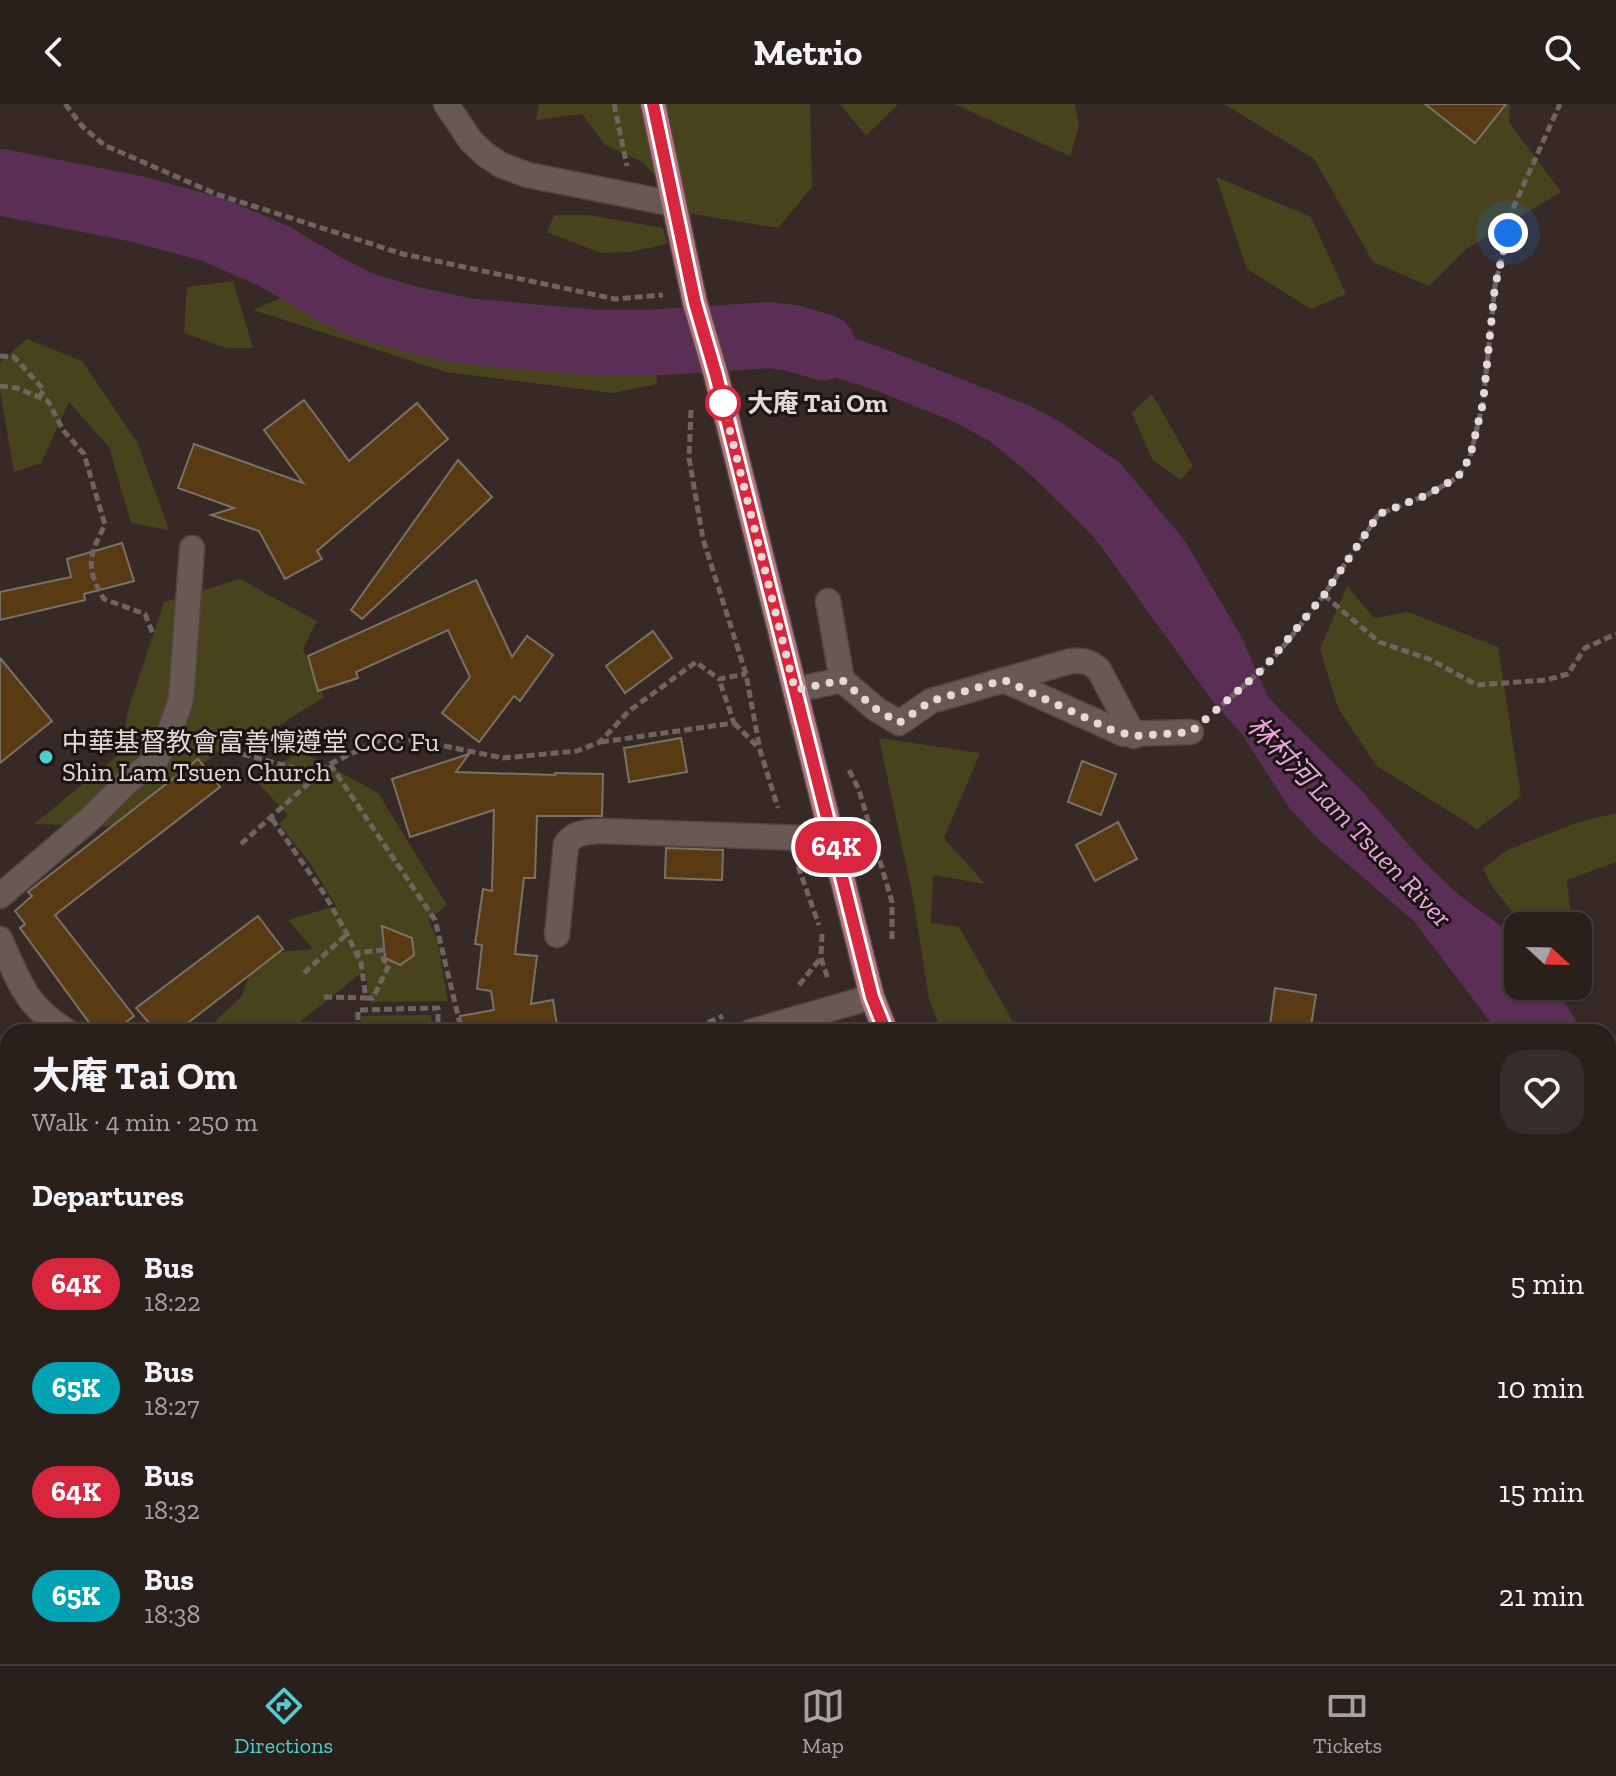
<!DOCTYPE html>
<meta charset="utf-8">
<style>
body{margin:0;font-family:"Zilla Slab","Noto Sans TC",serif;background:#352d29;color:#f1f3f6;height:100vh;display:flex;flex-direction:column;font-size:30px;white-space:nowrap}
*{box-sizing:border-box;margin:0}
p{font-size:26px;color:#a5a3a3}
.icon{flex:none;width:44px;height:44px;fill:none;stroke:currentColor;stroke-width:2;stroke-linecap:round;stroke-linejoin:round}
.map{position:relative;flex:1;overflow:hidden}
.sheet{position:absolute;left:0px;top:920px;width:1616px;height:640px;display:flex;flex-direction:column;background:#29201c;border-radius:24px 24px 0 0;box-shadow:0 2px 6px #0004,0 0 0 2px #453e3b}
.sheet>*{flex:none}
.badge{padding:0 16px;border-radius:26px;font-size:28px;line-height:52px}
.needle{width:52px;rotate:112deg}
.fabs{position:absolute;left:1504px;top:808px;display:grid;gap:16px}
.fabs a{display:grid;place-items:center;width:88px;height:88px;border-radius:16px;background:#29201c;box-shadow:0 2px 6px #0004,0 0 0 2px #453e3b;font-size:40px}
.you{position:absolute;width:40px;height:40px;margin:-20px;border:6px solid #fff;border-radius:50%;background:#1a73e8;box-shadow:0 0 0 12px #1a73e833}
.map>.badge{position:absolute;translate:-50% -50%;box-shadow:0 0 0 4px #fff}
h2{padding:0 32px;font-size:30px;line-height:72px}
.round{display:grid;place-items:center;flex:none;width:84px;height:84px;border-radius:24px;background:#352d29}
.head{display:flex;align-items:center;justify-content:space-between;height:136px;padding:0 32px}
h1{font-size:38px;font-weight:700;line-height:60px}
ul{padding:0;list-style:none}
li{display:flex;align-items:center;gap:24px;height:104px;padding:0 32px}
li div{flex:1}
li b{display:block;font-size:30px}
li em{font-style:normal}
li .badge{min-width:88px;font-weight:700;text-align:center}
header{display:flex;justify-content:space-between;align-items:center;height:104px;padding:0 32px;background:#29201c;font-size:36px;font-weight:700}
.tabs{display:flex;justify-content:space-around;align-items:center;height:112px;border-top:2px solid #453e3b;background:#29201c;font-size:22px;color:#a5a3a3}
.tabs a{display:grid;justify-items:center;gap:4px}
.tabs .selected{color:#51ccd3}
.map>svg:first-child{display:block}
.green{fill:#48431c}
.water{fill:#5b2f55}
.lines{fill:none;stroke-linecap:round;stroke-linejoin:round}
.stream{stroke:#5b2f55;stroke-width:11}
.river{stroke:#5b2f55;stroke-width:66}
.building{fill:#583a13;stroke:#7b7267;stroke-width:2}
.minor-casing{stroke:#514643;stroke-width:27}
.major-casing{stroke:#514643;stroke-width:27}
.path{stroke:#6f6460;stroke-width:5;stroke-dasharray:8 4;stroke-linecap:butt}
.minor{stroke:#685955;stroke-width:24}
.major{stroke:#bc7583;stroke-width:24}
.line-casing{stroke:#fff;stroke-width:18}
.line{stroke:#d7263d;stroke-width:12}
.walk{stroke:#e3dad7;stroke-width:8;stroke-dasharray:0 14.4}
.stop-dot{fill:#fff;stroke:#d7263d;stroke-width:4}
.poi-dot{fill:#51ccd3;stroke:#1a1412;stroke-width:3}
.labels{text-anchor:middle;stroke-width:6;stroke-linejoin:round;paint-order:stroke}
.stop-label{font-size:26px;font-weight:bold;fill:#e3dad7;stroke:#1a1412;text-anchor:start}
.poi-label{font-size:26px;fill:#e3dad7;stroke:#1a1412;text-anchor:start}
.water-label{font-size:28px;font-style:italic;fill:#eca4e1;stroke:#1a1412}
</style>
<header><svg class="icon" aria-label="back" viewBox="0 0 24 24"><path d="M15 5l-7 7 7 7"/></svg>Metrio<svg class="icon" aria-label="search" viewBox="0 0 24 24"><circle cx="10" cy="10" r="6"/><path d="M15 15l6 6"/></svg></header>
<div class="map">
<svg width="1616" height="1560" viewBox="0 0 1616 1560">
<rect width="100%" height="100%" fill="#372a26"/>
<!-- green -->
<g class="green">
<path d="M 539,0 L 810,0 L 812,83 L 778,124 L 687,109 L 643,58 L 605,41 L 582,10 L 536,16 Z"/>
<path d="M 840,0 L 898,0 L 866,32 Z"/>
<path d="M 954,0 L 1075,0 L 1079,22 L 1070,52 Z"/>
<path d="M 1224,0 L 1510,0 L 1509,18 L 1561,88 L 1466,145 L 1429,182 L 1373,158 L 1314,55 Z"/>
<path d="M 1216,73 L 1311,113 L 1346,190 L 1311,205 L 1247,165 Z"/>
<path d="M 554,111 L 588,111 L 663,124 L 667,140 L 629,148 L 601,149 L 547,128 Z"/>
<path d="M 233,177 L 253,244 L 226,244 L 184,229 L 187,183 Z"/>
<path d="M 288,191 L 358,226 L 389,226 L 528,245 L 656,258 L 657,280 L 613,289 L 446,268 L 253,206 Z"/>
<path d="M 27,235 L 82,257 L 137,338 L 169,426 L 131,419 L 109,343 L 69,298 L 41,359 L 14,368 L 0,287 L 0,258 Z"/>
<path d="M 1152,290 L 1193,362 L 1181,376 L 1152,355 L 1132,309 Z"/>
<path d="M 240,475 L 317,517 L 303,545 L 324,593 L 260,634 L 231,637 L 126,723 L 34,720 L 122,648 L 128,606 L 164,498 Z"/>
<path d="M 1347,482 L 1374,514 L 1408,508 L 1498,543 L 1521,692 L 1477,725 L 1377,662 L 1338,604 L 1320,545 Z"/>
<path d="M 879,634 L 980,649 L 944,734 L 985,780 L 933,771 L 931,819 L 959,823 L 1019,928 L 942,928 L 929,895 L 913,794 Z"/>
<path d="M 301,647 L 378,689 L 447,801 L 428,816 L 437,835 L 448,897 L 370,898 L 365,866 L 287,928 L 204,928 L 242,892 L 256,850 L 313,845 L 288,816 L 336,802 L 312,762 L 279,720 L 288,711 L 254,675 Z"/>
<path d="M 1616,709 L 1616,758 L 1567,776 L 1572,822 L 1524,822 L 1493,784 L 1483,765 L 1507,746 L 1576,719 Z"/>
<path d="M 431,911 L 432,928 L 361,928 L 361,912 Z"/>
<path d="M 160,1552 L 490,1552 L 509,1560 L 147,1560 Z"/>
<path d="M 1142,1552 L 1265,1552 L 1268,1560 L 1155,1560 Z"/>
</g>
<!-- water -->
<g class="water">
<path d="M 767,206 L 880,243 L 1030,302 L 1062,319 L 1121,360 L 1185,437 L 1242,534 L 1267,591 L 1278,604 L 1363,688 L 1421,755 L 1459,791 L 1509,828 L 1518,838 L 1518,882 L 1554,882 L 1583,928 L 1498,928 L 1414,817 L 1314,731 L 1288,702 L 1242,630 L 1213,598 L 1108,452 L 1092,431 L 1030,370 L 991,338 L 957,319 L 880,288 L 757,247 L 736,233 L 735,222 L 740,211 Z"/>
<path d="M 1608,971 L 1616,984 L 1616,1089 L 1608,1078 Z"/>
</g>
<g class="lines">
<!-- stream -->
<g class="stream">
<path d="M 0,1190 L 8,1189"/>
<path d="M 585,1552 L 592,1560"/>
</g>
<!-- river -->
<path class="river" d="M 0,78 L 137,105 L 211,125 L 274,152 L 335,188 L 365,202 L 406,214 L 465,227 L 598,239 L 647,239 L 769,231 L 792,234 L 823,243"/>
</g>
<!-- building -->
<g class="building">
<path d="M 1425,0 L 1506,0 L 1475,39 Z"/>
<path d="M 304,296 L 349,357 L 417,299 L 448,335 L 317,447 L 322,455 L 285,475 L 259,427 L 211,411 L 234,404 L 178,384 L 194,340 L 303,379 L 264,326 Z"/>
<path d="M 458,356 L 492,393 L 362,515 L 351,506 Z"/>
<path d="M 122,439 L 134,477 L 84,490 L 85,496 L 0,516 L 0,488 L 71,473 L 67,455 Z"/>
<path d="M 476,476 L 512,553 L 527,532 L 553,551 L 520,597 L 514,592 L 479,638 L 442,609 L 470,573 L 448,526 L 356,568 L 358,574 L 318,587 L 308,552 Z"/>
<path d="M 653,527 L 672,554 L 625,589 L 606,562 Z"/>
<path d="M 0,554 L 52,617 L 0,659 Z"/>
<path d="M 681,634 L 687,668 L 629,678 L 624,644 Z"/>
<path d="M 469,650 L 456,668 L 555,671 L 555,669 L 603,670 L 602,712 L 537,712 L 535,774 L 524,774 L 515,850 L 537,852 L 531,900 L 553,896 L 558,928 L 461,928 L 460,912 L 494,906 L 491,887 L 477,885 L 482,841 L 475,840 L 483,785 L 492,787 L 494,706 L 410,733 L 392,675 Z"/>
<path d="M 198,655 L 220,683 L 55,811 L 134,912 L 114,928 L 96,928 L 20,824 L 25,820 L 15,807 L 32,792 L 28,788 Z"/>
<path d="M 1082,657 L 1116,670 L 1101,711 L 1068,698 Z"/>
<path d="M 1118,718 L 1137,755 L 1095,777 L 1076,741 Z"/>
<path d="M 666,744 L 723,746 L 722,776 L 665,774 Z"/>
<path d="M 258,812 L 283,845 L 176,928 L 157,928 L 136,904 Z"/>
<path d="M 382,822 L 412,834 L 414,851 L 400,861 L 385,854 Z"/>
<path d="M 1275,884 L 1316,891 L 1310,928 L 1269,928 Z"/>
</g>
<g class="lines">
<defs>
<g id="minor">
<path d="M 446,0 L 471,37 L 486,51 L 501,61 L 528,71 L 674,100"/>
<path d="M 828,497 L 842,576"/>
<path d="M 1004,576 L 1124,630 L 1191,628"/>
<path d="M 795,586 L 842,576 L 876,605 L 899,619 L 931,597 L 1071,557 C 1083,556 1090,557 1099,566 L 1134,632"/>
<path d="M 0,792 L 90,715 L 128,677 L 156,656 L 169,630 L 181,595 L 192,444"/>
<path d="M 557,831 L 566,740 C 574,728 587,728 600,727 L 834,735"/>
<path d="M 0,835 C 21,881 24,900 68,928"/>
<path d="M 750,928 L 872,893"/>
<path d="M 0,992 L 8,984"/>
<path d="M 0,1135 L 8,1135"/>
<path d="M 1608,1468 L 1616,1472"/>
<path d="M 55,1560 L 67,1552"/>
<path d="M 903,1560 L 905,1552"/>
</g>
<g id="major">
<path d="M 653,0 L 695,199 L 716,271 L 872,893 L 886,928"/>
<path d="M 1152,1552 L 1156,1560"/>
</g>
</defs>
<!-- minor casing -->
<use href="#minor" class="minor-casing"/>
<!-- major casing -->
<use href="#major" class="major-casing"/>
<!-- path -->
<g class="path">
<path d="M 65,0 L 82,22 L 104,41 L 216,90 L 403,150 L 615,195 L 663,191"/>
<path d="M 614,0 L 627,62"/>
<path d="M 0,252 L 14,253 L 44,286 L 40,292"/>
<path d="M 0,282 L 17,284 L 48,297 L 63,326 L 84,350 L 105,421 C 89,451 85,464 104,495 L 145,510 L 153,530"/>
<path d="M 691,306 L 689,354 L 703,435 L 746,570 L 760,646 L 778,704"/>
<path d="M 1324,491 L 1379,538 L 1429,555 L 1477,581 L 1546,576 L 1568,570 L 1585,544 L 1616,530"/>
<path d="M 1213,609 L 1265,563 L 1287,538 L 1324,491 L 1379,410 L 1427,391 L 1458,373 L 1470,353 L 1483,299 L 1495,182 L 1514,102 L 1560,0"/>
<path d="M 734,619 L 759,644"/>
<path d="M 196,638 L 318,670"/>
<path d="M 601,638 L 734,619 L 719,575"/>
<path d="M 330,660 L 380,636 L 415,636 L 503,654 L 577,647 L 600,638 L 629,607 L 696,558 L 719,575 L 746,570"/>
<path d="M 849,666 L 859,686 L 892,798 L 892,836"/>
<path d="M 272,715 L 325,791 L 347,830 L 361,859 L 366,894 L 373,894 L 389,861 L 384,857 L 382,846 L 356,849"/>
<path d="M 241,740 L 330,660 L 435,816 L 462,928"/>
<path d="M 798,762 L 819,821"/>
<path d="M 822,830 L 821,854 L 828,875"/>
<path d="M 304,869 L 347,830"/>
<path d="M 799,881 L 820,855"/>
<path d="M 324,893 L 366,894"/>
<path d="M 358,928 L 358,906 L 438,904 L 438,928"/>
<path d="M 686,928 L 723,912"/>
<path d="M 0,1100 L 8,1102"/>
<path d="M 0,1212 L 8,1212"/>
<path d="M 691,1552 L 692,1560"/>
<path d="M 1189,1552 L 1193,1560"/>
</g>
<!-- minor -->
<use href="#minor" class="minor"/>
<!-- major -->
<use href="#major" class="major"/>
</g>
<g class="lines">
<defs>
<path id="line" d="M 653,0 L 695,199 L 716,271 L 872,893 L 886,928"/>
</defs>
<!-- line casing -->
<use href="#line" class="line-casing"/>
<!-- line -->
<use href="#line" class="line"/>
<!-- walk -->
<path class="walk" d="M 723,299 L 795,586 L 842,576 L 876,605 L 899,619 L 931,597 L 1004,576 L 1114,627 L 1134,632 L 1191,628 L 1265,563 L 1324,491 L 1379,410 L 1427,391 L 1458,373 L 1470,353 L 1483,299 L 1495,182 L 1508,129"/>
</g>
<!-- markers -->
<circle class="stop-dot" cx="723" cy="299" r="16"/>
<circle class="poi-dot" cx="46" cy="653" r="8"/>
<g class="labels">
<!-- stop labels -->
<g class="stop-label">
<text x="747" y="308">大庵 Tai Om</text>
</g>
<!-- poi labels -->
<g class="poi-label">
<text x="62" y="647">中華基督教會富善懍遵堂 CCC Fu<tspan x="62" dy="30">Shin Lam Tsuen Church</tspan></text>
</g>
<!-- water labels -->
<g class="water-label">
<text transform="translate(1350 717) rotate(46)" y="10">林村河 Lam Tsuen River</text>
</g>
</g>
</svg>
<div class="fabs">
<a><svg class="needle" viewBox="-14 -14 28 28"><path d="M0-13l5 13h-10z" fill="#e53935"/><path d="M0 13l5-13h-10z" fill="#a5a3a3"/></svg></a>
</div>
<div class="you" style="left:1508px;top:129px"></div>
<b class="badge" style="left:836px;top:743px;background:#d7263d;color:#fff">64K</b>
<section class="sheet">
<div class="head"><div><h1>大庵 Tai Om</h1><p>Walk · 4 min · 250 m</p></div><a class="round"><svg class="icon" aria-label="heart" viewBox="0 0 24 24"><path d="M12 20l-8-8c-3-5 5-10 8-4 3-6 11-1 8 4z"/></svg></a></div>
<h2>Departures</h2>
<ul>
<li><span class="badge" style="background:#d7263d;color:#fff">64K</span><div><b>Bus</b><p>18:22</p></div><em>5 min</em></li>
<li><span class="badge" style="background:#00a3b4;color:#fff">65K</span><div><b>Bus</b><p>18:27</p></div><em>10 min</em></li>
<li><span class="badge" style="background:#d7263d;color:#fff">64K</span><div><b>Bus</b><p>18:32</p></div><em>15 min</em></li>
<li><span class="badge" style="background:#00a3b4;color:#fff">65K</span><div><b>Bus</b><p>18:38</p></div><em>21 min</em></li>
</ul>
</section>
</div>
<nav class="tabs">
<a class="selected"><svg class="icon" aria-label="directions" viewBox="0 0 24 24"><path d="M12 3l9 9-9 9-9-9zM9 14v-3h6M13 9l2 2-2 2"/></svg>Directions</a>
<a><svg class="icon" aria-label="map" viewBox="0 0 24 24"><path d="M3 6l6-2 6 2 6-2v14l-6 2-6-2-6 2zM9 4v14M15 6v14"/></svg>Map</a>
<a><svg class="icon" aria-label="tickets" viewBox="0 0 24 24"><path d="M3 7h18v10H3zM15 7v10"/></svg>Tickets</a>
</nav>
